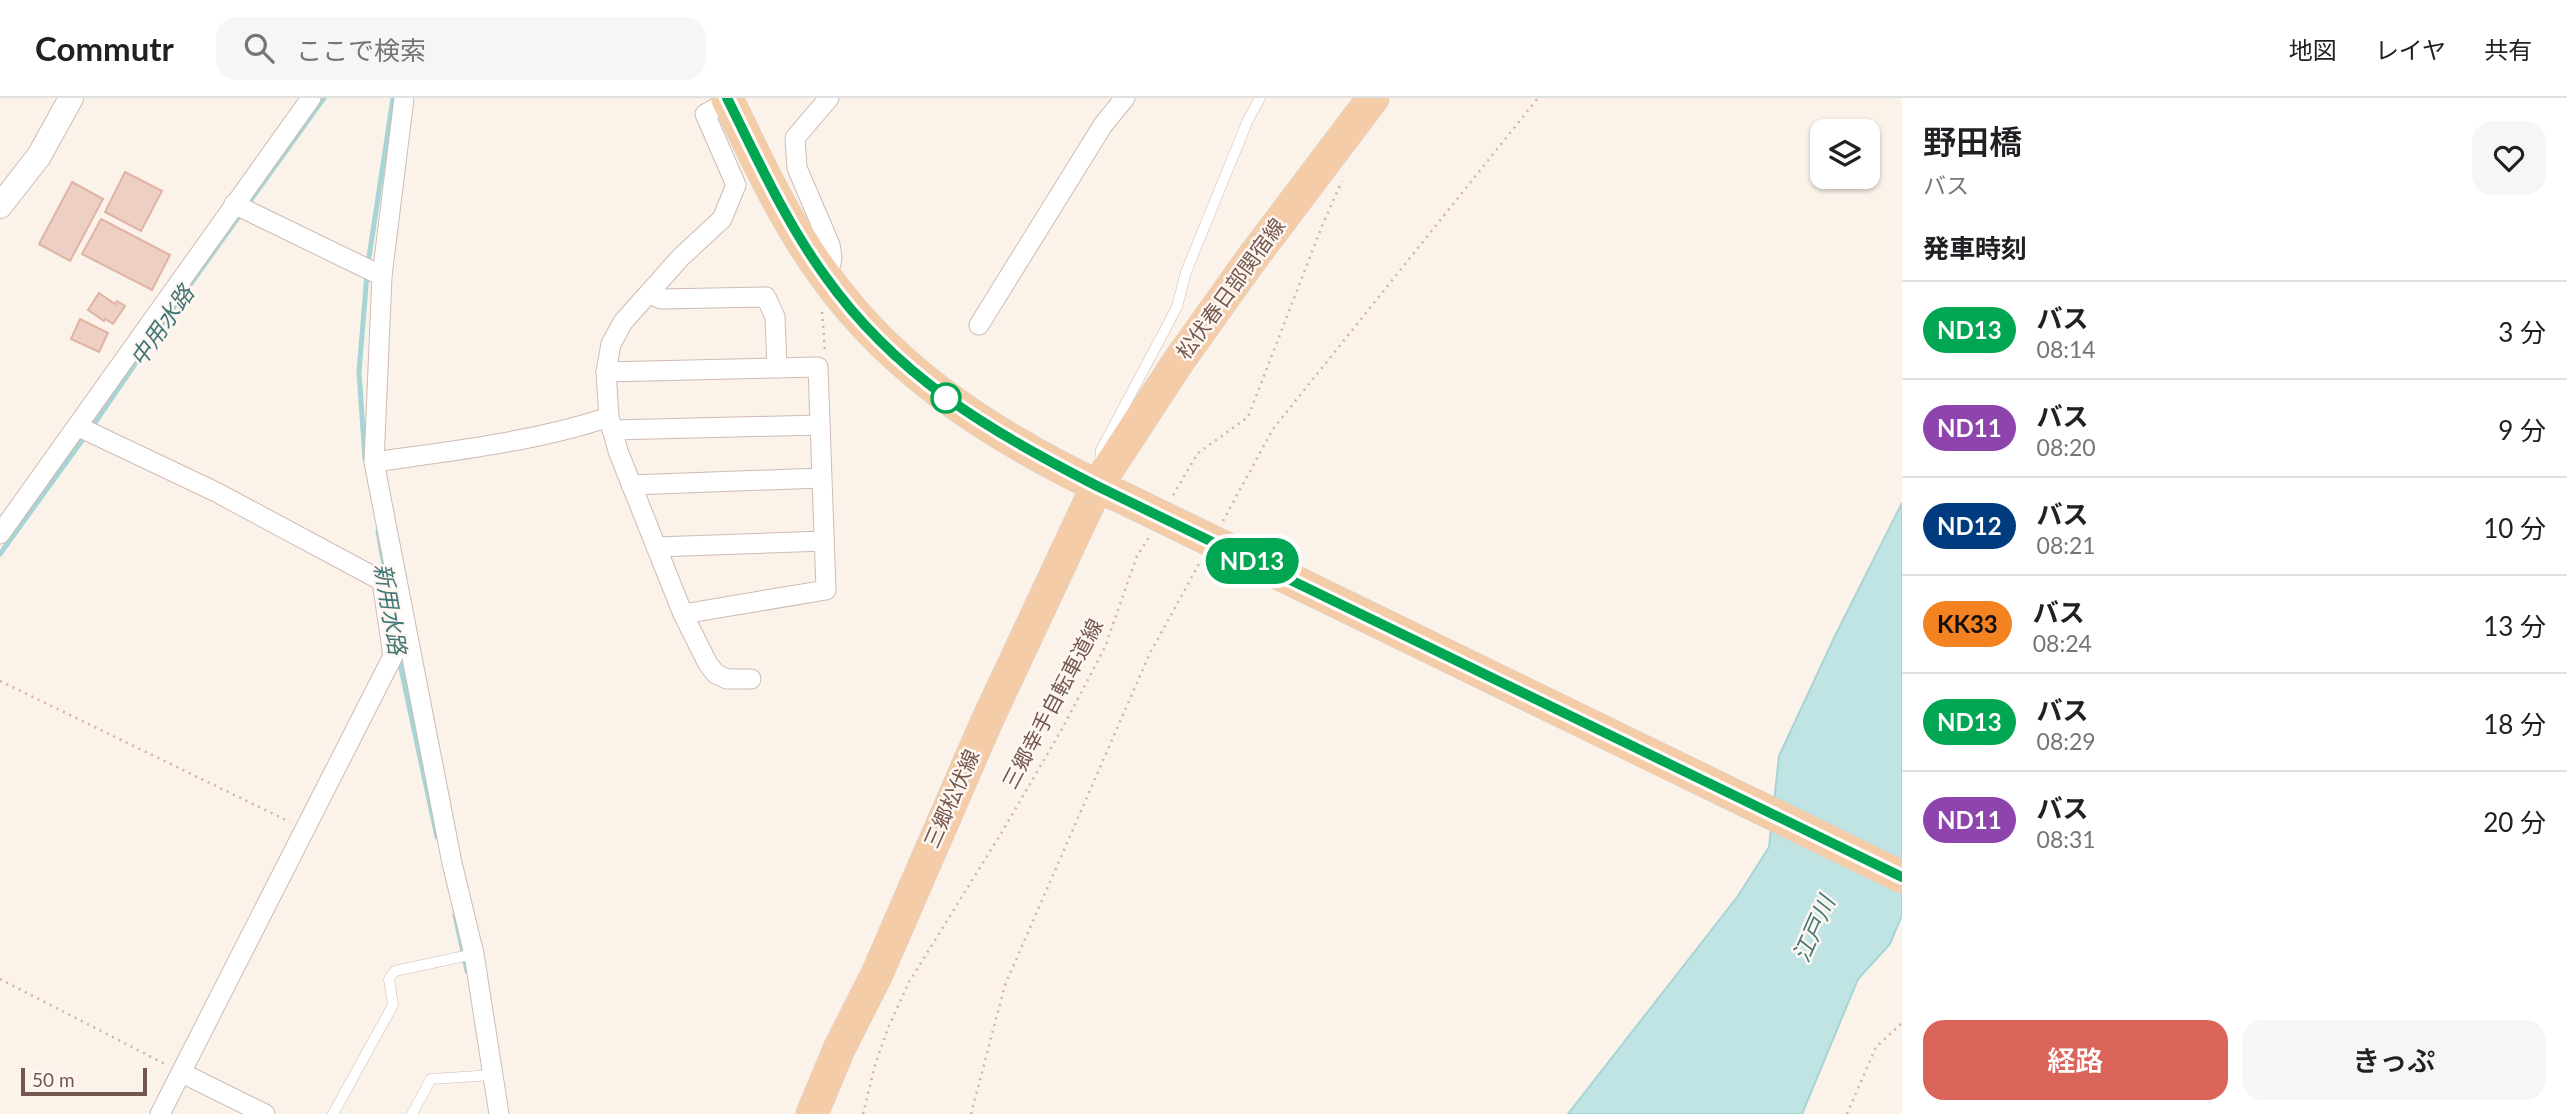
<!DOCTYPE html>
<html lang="ja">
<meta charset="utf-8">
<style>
body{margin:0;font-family:Lato,"Noto Sans JP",sans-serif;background:#f6f6f6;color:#202124;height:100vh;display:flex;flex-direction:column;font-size:26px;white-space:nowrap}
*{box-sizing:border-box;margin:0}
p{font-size:23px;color:#757577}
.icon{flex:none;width:38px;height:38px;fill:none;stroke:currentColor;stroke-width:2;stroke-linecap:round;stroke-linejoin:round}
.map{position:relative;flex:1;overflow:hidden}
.sheet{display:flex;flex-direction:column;background:#fff;width:665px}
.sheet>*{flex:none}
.badge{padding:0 14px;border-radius:23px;font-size:24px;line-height:46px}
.fabs{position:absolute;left:1810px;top:21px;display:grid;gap:14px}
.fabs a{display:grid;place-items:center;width:70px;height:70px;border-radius:14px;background:#fff;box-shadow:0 2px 5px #0004;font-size:35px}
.scale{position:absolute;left:21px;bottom:18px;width:126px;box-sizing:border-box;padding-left:7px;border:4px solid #74574f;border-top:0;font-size:19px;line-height:24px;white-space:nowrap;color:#74574f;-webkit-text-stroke:5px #fef7f1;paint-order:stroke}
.map>.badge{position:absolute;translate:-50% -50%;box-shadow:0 0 0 4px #fff}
h2{padding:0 21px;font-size:26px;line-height:63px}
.round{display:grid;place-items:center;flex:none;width:74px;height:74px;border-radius:21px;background:#f6f6f6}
.head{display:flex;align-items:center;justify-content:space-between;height:119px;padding:0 21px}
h1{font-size:33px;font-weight:600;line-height:52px}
.primary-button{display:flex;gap:14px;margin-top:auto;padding:14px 21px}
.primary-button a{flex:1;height:80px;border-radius:21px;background:#db645a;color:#fff;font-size:28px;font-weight:600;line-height:80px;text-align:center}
.primary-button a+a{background:#f6f6f6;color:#202124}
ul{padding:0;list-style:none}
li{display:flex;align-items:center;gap:21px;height:98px;padding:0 21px;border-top:2px solid #e0e0e0}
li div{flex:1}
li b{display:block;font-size:26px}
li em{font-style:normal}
li .badge{min-width:77px;font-weight:700;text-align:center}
header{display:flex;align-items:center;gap:42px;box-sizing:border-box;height:98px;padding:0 35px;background:#fff;border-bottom:2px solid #e0e0e0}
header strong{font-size:33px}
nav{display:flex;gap:38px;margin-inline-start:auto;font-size:24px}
.search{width:490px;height:63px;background:#f6f6f6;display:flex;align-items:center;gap:18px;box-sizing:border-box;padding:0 24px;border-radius:21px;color:#757577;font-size:26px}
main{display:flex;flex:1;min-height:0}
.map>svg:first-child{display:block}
.water{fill:#c0e4e4;stroke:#a7d4d5;stroke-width:2}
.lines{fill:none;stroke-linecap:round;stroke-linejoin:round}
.stream{stroke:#a7d4d5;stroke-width:5}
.building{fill:#eecfc4;stroke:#e0b3a5;stroke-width:2}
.service-casing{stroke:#cfbbb3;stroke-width:11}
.minor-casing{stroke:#cfbbb3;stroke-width:21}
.tertiary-casing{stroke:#cfbbb3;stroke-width:26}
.primary-casing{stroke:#d8d0ce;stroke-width:33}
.path{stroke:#d4b2a7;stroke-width:2.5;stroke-dasharray:2 5;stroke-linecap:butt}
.service{stroke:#fff;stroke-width:10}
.minor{stroke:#fff;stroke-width:19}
.tertiary{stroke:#fff;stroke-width:24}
.primary{stroke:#f4cda8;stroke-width:32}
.primary-bridge-casing{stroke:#d8d0ce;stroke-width:33;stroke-linecap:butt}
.primary-bridge{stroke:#f4cda8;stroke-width:32}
.line-casing{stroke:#fff;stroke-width:16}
.line{stroke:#00a651;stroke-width:10}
.stop-dot{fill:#fff;stroke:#00a651;stroke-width:3.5}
.labels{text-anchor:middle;stroke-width:5;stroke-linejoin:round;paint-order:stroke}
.street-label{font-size:21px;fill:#74574f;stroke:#fef7f1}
.water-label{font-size:23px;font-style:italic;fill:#437778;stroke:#fef7f1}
</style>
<header>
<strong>Commutr</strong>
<div class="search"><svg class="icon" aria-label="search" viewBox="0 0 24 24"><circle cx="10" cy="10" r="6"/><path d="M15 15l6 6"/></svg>ここで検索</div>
<nav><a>地図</a><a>レイヤ</a><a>共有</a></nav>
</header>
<main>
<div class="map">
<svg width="1902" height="1016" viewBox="0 0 1902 1016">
<rect width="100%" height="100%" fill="#fbf2ea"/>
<!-- water -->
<path class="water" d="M 1902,405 L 1902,817 L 1890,846 L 1858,881 L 1802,1016 L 1568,1016 L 1738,798 L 1769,749 L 1779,658 L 1835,538 Z"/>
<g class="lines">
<!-- stream -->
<g class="stream">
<path d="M 368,166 L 393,0"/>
<path d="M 92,329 L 169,216 L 324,0"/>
<path d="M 365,361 L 359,274 L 367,176"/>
<path d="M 378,433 L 386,479"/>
<path d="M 0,456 L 86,337"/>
<path d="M 399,561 L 437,739"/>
<path d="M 455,817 L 467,873"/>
</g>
</g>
<!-- building -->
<g class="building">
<path d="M 125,74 L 162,93 L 141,133 L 105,114 Z"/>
<path d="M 72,84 L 103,101 L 70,163 L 39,146 Z"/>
<path d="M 101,121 L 170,157 L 152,192 L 82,156 Z"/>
<path d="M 99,195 L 115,206 L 117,203 L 125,208 L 113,226 L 105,221 L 104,223 L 88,212 Z"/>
<path d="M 80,221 L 108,235 L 99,254 L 71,241 Z"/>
</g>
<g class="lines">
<defs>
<g id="service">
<path d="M 1100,363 L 1101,352 L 1177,209 L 1186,174 L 1248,22 L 1260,0"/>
<path d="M 333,1016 L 393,907 L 389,881 L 395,873 L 474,856"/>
<path d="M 412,1016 L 431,981 L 493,977"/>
</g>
<g id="minor">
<path d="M 404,0 L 382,178 L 374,364 L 452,765 L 474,856 L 499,1016"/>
<path d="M 729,3 L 705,16 L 736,87 L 722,121 L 681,159 L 623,224 L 611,246 L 606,274 L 609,319 L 618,353 L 683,516 L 708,566 L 716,576 L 727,581 L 751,581"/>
<path d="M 234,106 L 382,178"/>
<path d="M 824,177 C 833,167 833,160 830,147 L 797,70 L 795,40 L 829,0"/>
<path d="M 649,195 L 661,201 L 766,199 L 775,219 L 777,270"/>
<path d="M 979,227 L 1103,27 L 1125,0"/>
<path d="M 606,274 L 818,269 L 826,492 L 683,516"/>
<path d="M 79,329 L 216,394 L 382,483 L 392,484"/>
<path d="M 612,332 L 820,327"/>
<path d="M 374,364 C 452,353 534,344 609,319"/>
<path d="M 631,387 L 821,380"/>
<path d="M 0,436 L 311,0"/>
<path d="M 656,449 L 824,443"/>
<path d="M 182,975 L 265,1016"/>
<path d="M 160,1016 L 393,558 L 382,483"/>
</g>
<path id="tertiary" d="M 0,108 L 39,58 L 71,0"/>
<g id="primary">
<path d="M 727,0 C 756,60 785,124 825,178 C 898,280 1005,345 1116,397"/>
<path d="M 812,1016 L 839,951 L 877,876 L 986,625 L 1097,388 L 1178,264 L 1250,163 L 1373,0"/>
</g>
</defs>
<!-- service casing -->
<use href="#service" class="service-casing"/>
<!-- minor casing -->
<use href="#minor" class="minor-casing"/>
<!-- tertiary casing -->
<use href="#tertiary" class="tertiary-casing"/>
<!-- primary casing -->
<use href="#primary" class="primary-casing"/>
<!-- path -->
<g class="path">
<path d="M 822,214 L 825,253"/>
<path d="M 1173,397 L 1198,355 L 1248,319 L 1322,128 L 1342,83"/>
<path d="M 1223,423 L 1273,331 L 1538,0"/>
<path d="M 0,583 L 290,724"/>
<path d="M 0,881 L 165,966"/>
<path d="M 863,1016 L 875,967 L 888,930 L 909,884 L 1002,734 L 1062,631 L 1105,549 L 1137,458 L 1149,439"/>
<path d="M 971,1016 L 1005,887 L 1150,555 L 1199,466"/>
<path d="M 1847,1016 L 1876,949 L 1902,925"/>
</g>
<!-- service -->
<use href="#service" class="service"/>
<!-- minor -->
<use href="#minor" class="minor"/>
<!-- tertiary -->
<use href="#tertiary" class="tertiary"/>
<!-- primary -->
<use href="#primary" class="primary"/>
<defs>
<path id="primary-bridge" d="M 1117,397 L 1902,779"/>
</defs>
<!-- primary-bridge casing -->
<use href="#primary-bridge" class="primary-bridge-casing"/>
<!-- primary-bridge -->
<use href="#primary-bridge" class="primary-bridge"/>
</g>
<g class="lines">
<defs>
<path id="line" d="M 727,0 C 757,60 785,123 825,178 C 896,278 989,333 1097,388 L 1902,779"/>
</defs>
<!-- line casing -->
<use href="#line" class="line-casing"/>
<!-- line -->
<use href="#line" class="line"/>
</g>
<!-- markers -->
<circle class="stop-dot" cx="946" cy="300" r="14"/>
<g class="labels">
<!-- street labels -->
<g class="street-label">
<text transform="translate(1231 191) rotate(-54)" y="7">松伏春日部関宿線</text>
<text transform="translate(1053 606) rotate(-62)" y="7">三郷幸手自転車道線</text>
<text transform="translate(952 701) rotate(-66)" y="7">三郷松伏線</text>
</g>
<!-- water labels -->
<g class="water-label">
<text transform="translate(162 228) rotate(-55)" y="8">中用水路</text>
<text transform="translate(390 511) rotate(80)" y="8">新用水路</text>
<text transform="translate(1814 831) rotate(-66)" y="8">江戸川</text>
</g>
</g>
</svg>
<div class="fabs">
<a><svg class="icon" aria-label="layers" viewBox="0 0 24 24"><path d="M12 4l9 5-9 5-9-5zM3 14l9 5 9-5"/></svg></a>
</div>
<div class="scale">50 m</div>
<b class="badge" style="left:1252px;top:463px;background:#00a651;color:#fff">ND13</b>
</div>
<section class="sheet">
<div class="head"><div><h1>野田橋</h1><p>バス</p></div><a class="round"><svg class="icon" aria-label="heart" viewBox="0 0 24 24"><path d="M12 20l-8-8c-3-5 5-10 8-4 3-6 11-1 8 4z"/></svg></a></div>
<h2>発車時刻</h2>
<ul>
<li><span class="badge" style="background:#00a651;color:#fff">ND13</span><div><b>バス</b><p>08:14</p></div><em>3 分</em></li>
<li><span class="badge" style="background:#8e44ad;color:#fff">ND11</span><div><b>バス</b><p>08:20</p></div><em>9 分</em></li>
<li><span class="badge" style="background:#003b80;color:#fff">ND12</span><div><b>バス</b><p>08:21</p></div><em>10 分</em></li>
<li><span class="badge" style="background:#f58220;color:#111">KK33</span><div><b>バス</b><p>08:24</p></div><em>13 分</em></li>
<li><span class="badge" style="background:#00a651;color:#fff">ND13</span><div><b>バス</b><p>08:29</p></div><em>18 分</em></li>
<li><span class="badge" style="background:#8e44ad;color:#fff">ND11</span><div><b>バス</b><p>08:31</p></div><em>20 分</em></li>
</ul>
<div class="primary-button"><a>経路</a><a>きっぷ</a></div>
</section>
</main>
